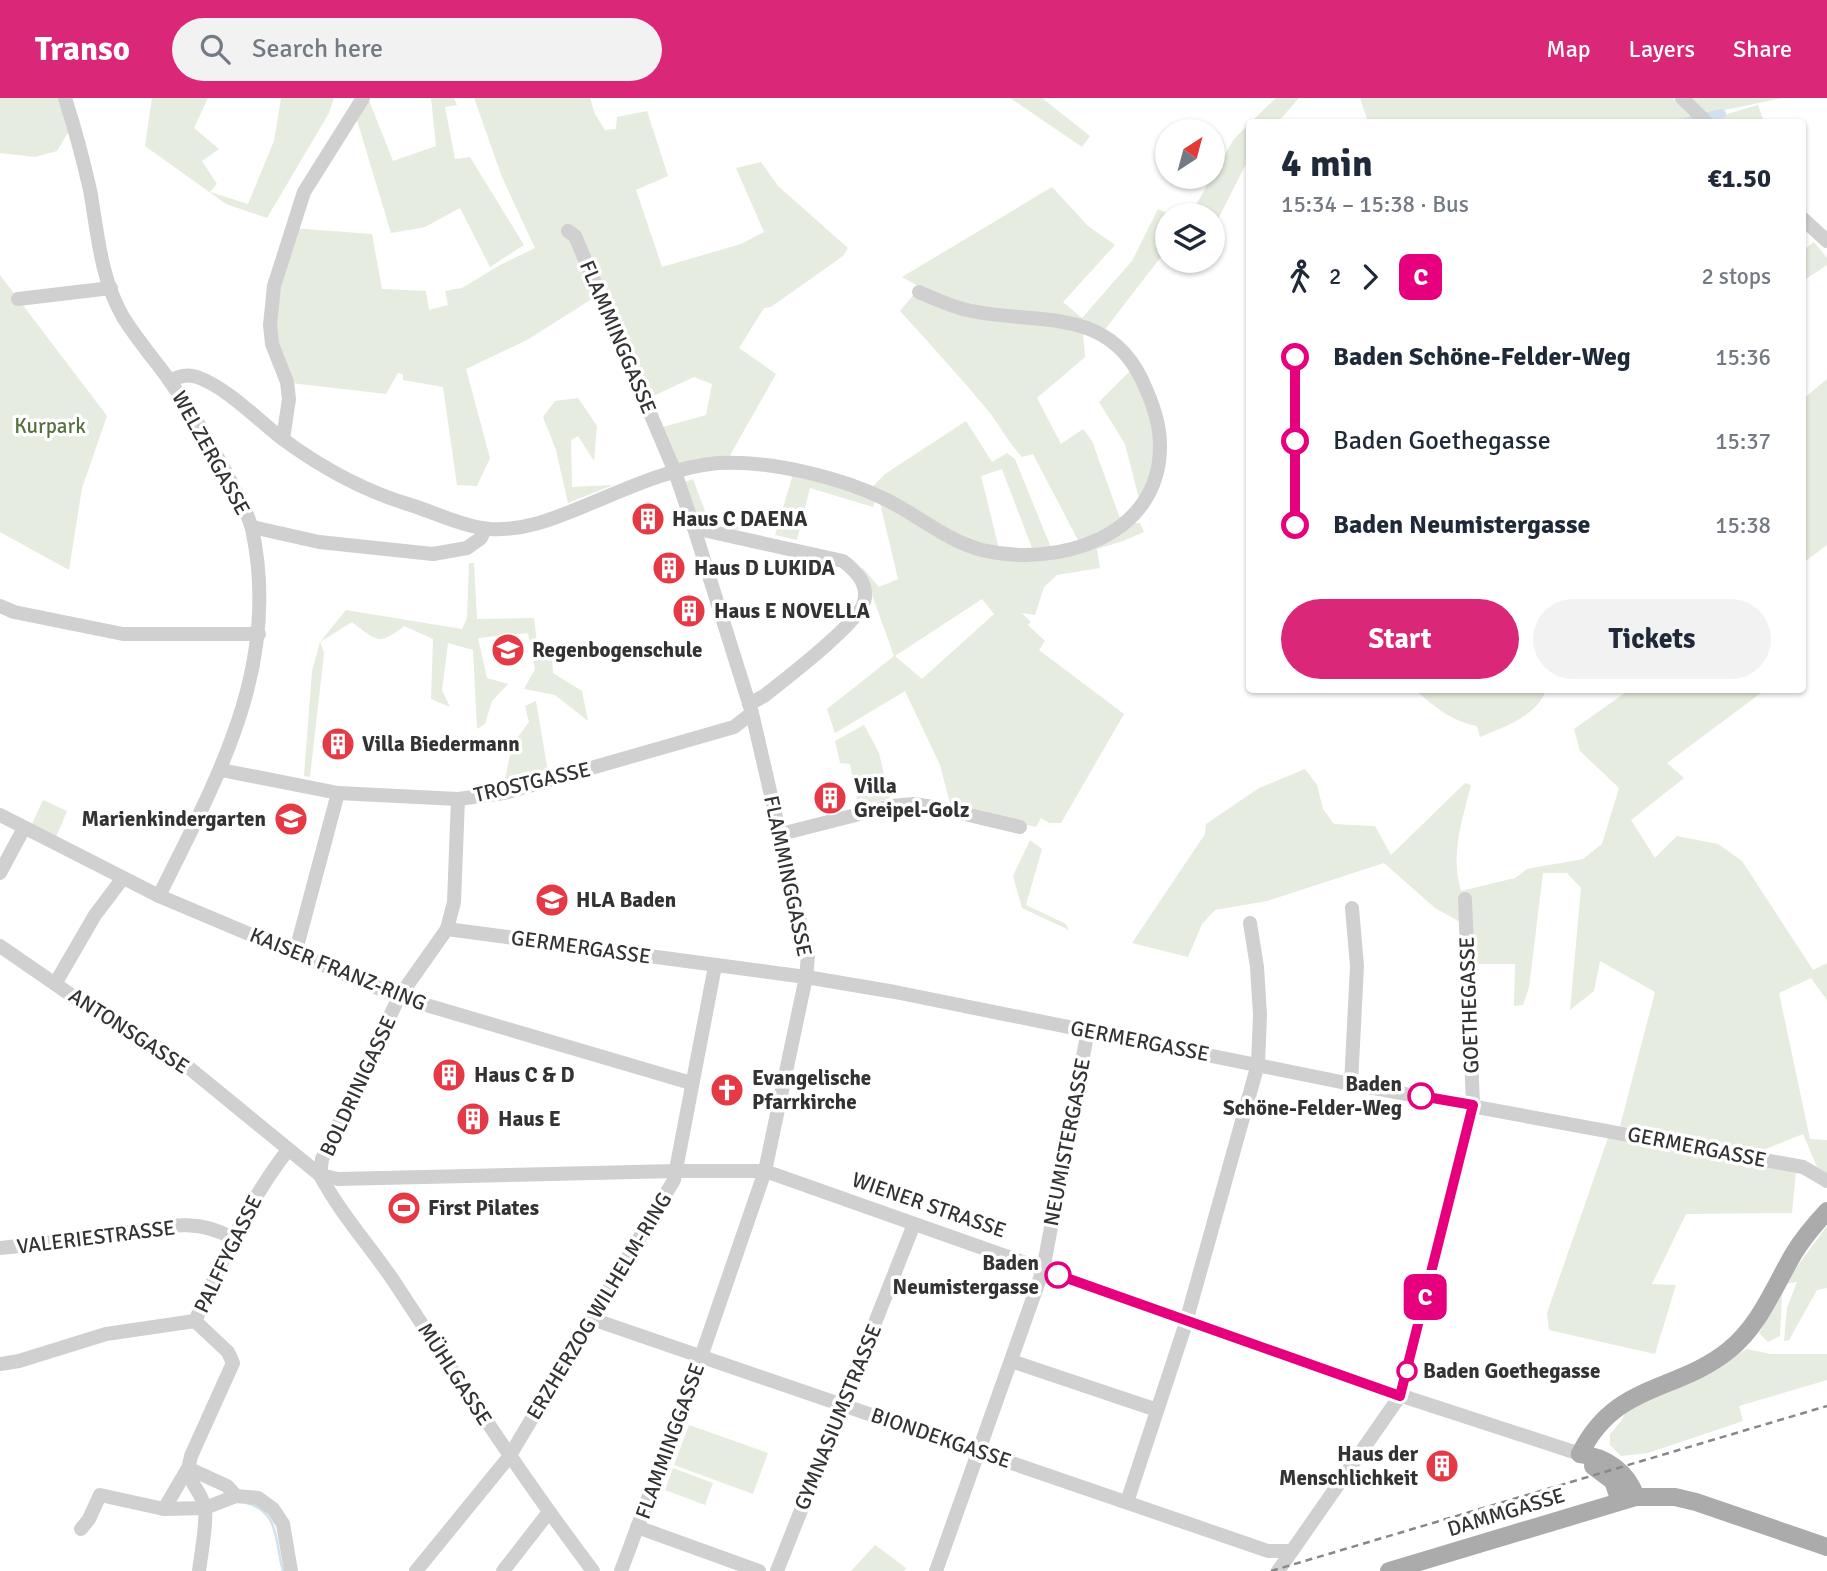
<!DOCTYPE html>
<meta charset="utf-8">
<style>
body{margin:0;font-family:Signika,sans-serif;background:#f2f2f3;color:#1f2937;height:100vh;display:flex;flex-direction:column;font-size:26px;white-space:nowrap}
*{box-sizing:border-box;margin:0}
p{font-size:23px;color:#747a83}
.icon{flex:none;width:38px;height:38px;fill:none;stroke:currentColor;stroke-width:2;stroke-linecap:round;stroke-linejoin:round}
.map{position:relative;flex:1;overflow:hidden}
.details{position:absolute;left:1246px;top:21px;width:560px;height:574px;display:flex;flex-direction:column;background:#fff;border-radius:7px;box-shadow:0 2px 5px #0004}
.details>*{flex:none}
.badge{padding:0 14px;border-radius:10px;font-size:24px;line-height:46px}
.needle{width:46px;rotate:36deg}
.tools{position:absolute;left:1155px;top:21px;display:grid;gap:14px}
.tools a{display:grid;place-items:center;width:70px;height:70px;border-radius:50%;background:#fff;box-shadow:0 2px 5px #0004;font-size:35px}
.map>.badge{position:absolute;translate:-50% -50%;box-shadow:0 0 0 4px #fff}
.legs{display:flex;align-items:center;gap:10px;height:77px;padding:0 35px;font-size:23px}
.legs p{margin-inline-start:auto}
.head{display:flex;align-items:center;justify-content:space-between;height:119px;padding:0 35px}
h1{font-size:38px;font-weight:700;line-height:52px}
.cta{display:flex;gap:14px;margin-top:auto;padding:14px 35px}
.cta a{flex:1;height:80px;border-radius:42px;background:#db2777;color:#fff;font-size:28px;font-weight:700;line-height:80px;text-align:center}
.cta a+a{background:#f2f2f3;color:#1f2937}
ul{padding:0 35px;list-style:none}
li{display:flex;align-items:center;gap:24px;height:84px;font-size:26px}
li i{display:grid;place-items:center;width:10px;height:100%;margin:0 9px;background:currentColor}
li i::after{content:'';width:18px;height:18px;margin:-9px;border:5px solid;border-radius:50%;background:#fff}
li p{margin-inline-start:auto}
li:first-child i{background:linear-gradient(#0000 50%,currentColor 0)}
li:last-child i{background:linear-gradient(currentColor 50%,#0000 0)}
header{display:flex;align-items:center;gap:42px;box-sizing:border-box;height:98px;padding:0 35px;background:#db2777;color:#fff}
header strong{font-size:33px}
nav{display:flex;gap:38px;margin-inline-start:auto;font-size:24px}
.search{width:490px;height:63px;background:#f2f2f3;display:flex;align-items:center;gap:18px;box-sizing:border-box;padding:0 24px;border-radius:38px;color:#747a83;font-size:26px}
.map>svg:first-child{display:block}
.green{fill:#e6ecdf;fill-rule:evenodd}
.lines{fill:none;stroke-linecap:round;stroke-linejoin:round}
.stream{stroke:#cfe2ee;stroke-width:2.5}
.canal{stroke:#cfe2ee;stroke-width:10}
.minor{stroke:#d0d0d0;stroke-width:14}
.major{stroke:#ababab;stroke-width:18}
.rail{stroke:#888;stroke-width:2.5;stroke-dasharray:7 5;stroke-linecap:butt}
.line-1-casing{stroke:#fff;stroke-width:16}
.line-1{stroke:#e6007e;stroke-width:10}
.stop-1-dot{fill:#fff;stroke:#e6007e;stroke-width:3.5}
.labels{text-anchor:middle;stroke-width:7;stroke-linejoin:round;paint-order:stroke}
.street-label{font-size:21px;fill:#333;stroke:#fff}
.park-label{font-size:21px;fill:#56703f;stroke:#fff}
.poi-label{font-size:21px;font-weight:bold;fill:#333;stroke:#fff;text-anchor:start}
.stop-label{font-size:21px;font-weight:bold;fill:#333;stroke:#fff;text-anchor:end}
</style>
<header>
<strong>Transo</strong>
<div class="search"><svg class="icon" aria-label="search" viewBox="0 0 24 24"><circle cx="10" cy="10" r="6"/><path d="M15 15l6 6"/></svg>Search here</div>
<nav><a>Map</a><a>Layers</a><a>Share</a></nav>
</header>
<div class="map">
<svg width="1827" height="1473" viewBox="0 0 1827 1473">
<rect width="100%" height="100%" fill="#fff"/>
<!-- green -->
<g class="green">
<path d="M 0,0 L 58,0 L 69,33 L 57,53 L 35,59 L 0,55 Z"/>
<path d="M 152,0 L 208,0 L 194,30 L 219,51 L 202,63 L 217,86 L 210,94 L 248,106 L 274,43 L 281,0 L 334,0 L 329,15 L 267,120 L 226,106 L 145,48 Z"/>
<path d="M 368,0 L 393,63 L 436,48 L 431,0 L 454,0 L 457,7 L 445,9 L 455,61 L 470,59 L 524,147 L 490,169 L 460,110 L 425,129 L 391,135 L 356,19 Z"/>
<path d="M 474,0 L 590,0 L 595,16 L 605,32 L 616,31 L 617,19 L 647,13 L 668,78 L 636,92 L 662,169 L 741,146 L 764,134 L 736,70 L 761,64 L 778,88 L 848,150 L 843,158 L 771,209 L 764,210 L 739,250 L 776,276 L 729,359 L 680,372 L 663,329 L 706,317 L 712,286 L 694,279 L 649,300 L 610,203 L 589,160 L 595,199 L 527,242 L 466,271 L 490,360 L 477,388 L 457,387 L 443,289 L 403,282 L 403,276 L 398,275 L 386,296 L 291,285 L 273,228 L 292,130 L 372,136 L 382,191 L 426,193 L 429,212 L 448,207 L 445,193 L 462,190 L 500,167 L 535,150 L 502,79 Z"/>
<path d="M 1010,0 L 1042,0 L 1090,38 L 1082,49 Z"/>
<path d="M 1276,0 L 1299,0 L 1278,24 L 1251,24 Z"/>
<path d="M 1360,0 L 1673,0 L 1695,24 L 1368,24 Z"/>
<path d="M 1686,0 L 1783,0 L 1701,17 Z"/>
<path d="M 1758,7 L 1764,24 L 1714,24 L 1710,21 Z"/>
<path d="M 1249,26 L 1249,60 L 1213,131 L 1213,117 L 1190,117 L 1234,41 Z"/>
<path d="M 1052,89 L 1088,128 L 1115,147 L 1063,204 L 1082,220 L 1132,163 L 1158,111 L 1171,117 L 1167,117 L 1167,151 L 1103,234 L 1083,234 L 1085,259 L 1037,300 L 1061,346 L 1083,331 L 1092,343 L 1121,423 L 1079,444 L 1033,356 L 1022,359 C 1009,345 1001,330 990,315 C 961,280 931,247 900,213 L 920,189 L 902,179 Z"/>
<path d="M 1814,144 L 1827,160 L 1827,167 L 1803,183 L 1803,152 Z"/>
<path d="M 0,177 L 107,318 L 82,390 L 69,472 L 0,434 Z"/>
<path d="M 1138,265 L 1161,318 L 1143,416 L 1125,346 L 1099,304 Z"/>
<path d="M 1827,281 L 1827,447 L 1803,465 L 1803,301 Z"/>
<path d="M 578,300 L 597,328 L 594,363 L 578,338 L 571,342 L 572,389 L 613,387 L 568,405 L 556,352 L 543,319 L 555,303 Z"/>
<path d="M 966,323 L 992,364 L 1007,355 L 1015,361 L 1054,457 C 1080,455 1116,445 1133,425 L 1140,425 L 1144,434 L 1123,443 L 1097,451 L 1100,470 L 1057,477 L 1044,489 L 1035,517 L 1022,515 L 1031,524 L 1028,527 L 1045,543 L 1039,552 L 1124,616 L 1061,725 L 1049,725 L 1041,720 L 1036,729 L 951,709 L 940,667 L 905,593 L 835,635 L 827,611 L 894,558 L 862,469 L 879,489 L 898,481 L 880,405 L 870,391 L 885,376 ZM 1002,371 L 1035,458 L 1001,459 L 981,378 ZM 982,501 L 994,516 L 922,581 L 895,558 Z"/>
<path d="M 793,376 L 835,385 L 875,403 L 873,409 L 810,390 L 797,442 L 775,437 Z"/>
<path d="M 693,381 L 706,416 L 737,416 L 753,429 L 735,432 L 698,421 L 685,384 Z"/>
<path d="M 469,465 L 474,465 L 477,521 L 534,520 L 538,552 L 597,541 L 552,557 L 553,575 L 582,593 L 588,623 L 555,597 L 524,591 L 535,571 L 528,535 L 478,540 L 487,580 L 508,586 L 492,603 L 485,626 L 477,631 L 473,552 L 448,545 L 442,592 L 450,609 L 431,601 L 433,541 L 404,528 C 378,549 376,542 352,524 L 320,544 L 324,555 L 310,679 L 304,678 L 312,573 L 320,544 L 346,512 L 462,531 L 467,520 Z"/>
<path d="M 1415,592 L 1546,592 C 1537,618 1504,629 1480,639 L 1477,628 C 1451,623 1434,608 1415,592 Z"/>
<path d="M 1629,592 L 1765,592 L 1667,665 L 1684,680 L 1631,722 L 1655,760 L 1677,738 L 1718,746 L 1742,763 L 1813,872 L 1827,865 L 1827,902 L 1811,880 L 1779,895 L 1810,1041 L 1827,1042 L 1827,1076 L 1817,1069 L 1803,1036 L 1761,1053 L 1620,1028 L 1655,894 L 1600,863 L 1594,893 L 1570,912 L 1581,790 L 1567,775 L 1543,775 L 1529,889 L 1523,907 L 1514,908 L 1515,866 L 1471,866 L 1469,829 L 1435,810 L 1384,765 L 1267,803 L 1215,812 L 1202,826 L 1188,859 L 1132,845 L 1205,736 L 1206,726 L 1259,690 L 1305,671 L 1317,687 L 1323,711 L 1334,726 L 1375,728 L 1391,757 L 1465,685 L 1471,687 C 1462,723 1450,756 1461,793 L 1515,780 L 1527,771 L 1583,761 L 1602,746 L 1619,690 L 1580,653 L 1574,631 Z"/>
<path d="M 536,603 L 548,674 L 504,686 L 512,647 L 529,624 L 525,608 Z"/>
<path d="M 864,627 L 879,655 L 890,701 L 858,707 L 850,666 L 840,665 L 835,643 Z"/>
<path d="M 43,702 L 67,713 L 56,739 L 31,728 Z"/>
<path d="M 1030,742 L 1042,751 L 1026,807 L 1066,826 L 1069,832 L 1022,810 L 1013,778 Z"/>
<path d="M 1608,1040 L 1796,1073 L 1792,1115 L 1686,1116 L 1652,1186 L 1676,1187 L 1655,1256 L 1549,1232 L 1547,1215 Z"/>
<path d="M 1827,1128 L 1827,1190 L 1817,1192 L 1789,1242 L 1784,1243 L 1787,1210 L 1797,1184 L 1784,1186 Z"/>
<path d="M 1782,1197 L 1780,1238 L 1768,1244 L 1759,1235 Z"/>
<path d="M 1747,1251 L 1770,1256 L 1827,1256 L 1827,1282 L 1739,1308 L 1743,1323 L 1648,1355 L 1621,1358 L 1610,1347 L 1610,1336 L 1621,1323 L 1628,1309 L 1704,1274 Z"/>
<path d="M 689,1327 L 768,1355 L 753,1396 L 674,1367 Z"/>
<path d="M 673,1370 L 713,1385 L 705,1407 L 665,1392 Z"/>
<path d="M 875,1447 L 906,1470 L 904,1473 L 851,1473 Z"/>
</g>
<g class="lines">
<!-- stream -->
<path class="stream" d="M 247,1405 C 280,1414 275,1445 283,1473"/>
<!-- canal -->
<path class="canal" d="M 1687,24 L 1721,16"/>
<!-- minor -->
<g class="minor">
<path d="M 65,0 C 75,31 83,61 90,92 C 98,136 100,179 123,219 C 136,240 153,260 167,279 C 185,304 203,332 218,360 C 227,376 248,415 252,431 C 282,568 217,680 159,798"/>
<path d="M 1682,0 L 1706,24"/>
<path d="M 1802,120 L 1827,143"/>
<path d="M 568,133 L 575,138 L 675,374 L 694,430 L 752,615 L 808,858 L 806,879 L 765,1073 L 701,1259 L 621,1473"/>
<path d="M 18,201 L 111,190"/>
<path d="M 170,283 C 180,278 186,276 197,279 C 226,289 256,320 280,339 C 320,369 366,394 414,408 C 438,416 465,429 490,431 C 526,433 555,420 587,407 C 628,390 673,369 718,365 C 770,362 840,379 887,402 C 919,418 947,443 982,452 C 1058,470 1161,439 1160,347 C 1160,327 1154,309 1146,291 C 1112,205 1037,228 967,212 C 950,208 935,201 919,194"/>
<path d="M 283,341 L 289,301 L 287,284 L 272,246 L 270,227 L 274,188 L 304,94 L 363,0"/>
<path d="M 252,429 L 319,444 L 433,456 L 467,450 L 481,440 L 485,431"/>
<path d="M 694,430 L 843,463 C 856,473 869,486 864,504 C 859,525 784,582 764,598 L 749,606"/>
<path d="M 0,508 L 14,514 L 123,536 L 259,536"/>
<path d="M 221,672 L 338,695 L 458,701 L 504,695 L 734,629 L 752,615"/>
<path d="M 0,717 L 159,798 L 399,899 L 691,985"/>
<path d="M 781,736 L 891,708 L 914,706 L 939,710 L 1020,729"/>
<path d="M 0,775 L 24,730"/>
<path d="M 447,831 L 806,879 L 895,894 L 1351,986 L 1803,1069 L 1827,1083"/>
<path d="M 0,848 L 87,908 L 164,953 L 188,969 L 320,1077 C 340,1115 369,1147 393,1182 C 458,1281 522,1379 593,1473"/>
<path d="M 295,856 L 338,695"/>
<path d="M 55,886 L 95,817 L 123,780"/>
<path d="M 1351,986 L 1357,868 L 1352,810"/>
<path d="M 320,1077 L 338,1081 L 676,1073 L 765,1073 L 1390,1294 L 1580,1356"/>
<path d="M 320,1077 L 322,1061 L 399,899 L 447,831 L 454,804 L 458,701"/>
<path d="M 0,1150 C 39,1146 78,1141 117,1136 C 157,1131 194,1117 232,1140"/>
<path d="M 592,1221 L 1268,1453 L 1290,1453"/>
<path d="M 1011,1263 L 1157,1312"/>
<path d="M 0,1266 L 19,1263 L 106,1236 L 195,1223"/>
<path d="M 1127,1404 L 1184,1231 L 1258,966 L 1260,917 L 1257,869 L 1250,825"/>
<path d="M 164,1411 L 188,1370 L 227,1388 L 236,1398"/>
<path d="M 637,1429 L 759,1473"/>
<path d="M 81,1431 L 89,1421 L 100,1397 L 164,1411 L 205,1410 L 236,1398 L 258,1400 L 273,1411 L 283,1426 L 291,1473"/>
<path d="M 199,1473 C 201,1457 207,1425 205,1411 C 201,1388 183,1386 191,1358 L 233,1265 L 228,1254 L 195,1223 C 222,1164 247,1104 288,1052"/>
<path d="M 416,1473 L 509,1359 L 674,1082 L 715,868"/>
<path d="M 503,1473 L 549,1414"/>
<path d="M 777,1473 L 914,1126"/>
<path d="M 936,1473 L 1043,1172 L 1088,932"/>
<path d="M 1278,1473 L 1400,1298 L 1473,1007 L 1465,801"/>
</g>
<!-- major -->
<g class="major">
<path d="M 1580,1356 C 1615,1284 1676,1295 1729,1252 C 1760,1227 1774,1189 1794,1155 C 1803,1140 1815,1126 1827,1113"/>
<path d="M 1580,1356 C 1606,1359 1627,1373 1636,1399"/>
<path d="M 1593,1368 L 1613,1383 L 1620,1403"/>
<path d="M 1389,1473 L 1636,1399 L 1675,1399 L 1696,1404 L 1827,1449"/>
</g>
<!-- rail -->
<path class="rail" d="M 1271,1473 L 1827,1308"/>
</g>
<g class="lines">
<defs>
<path id="line-1" d="M 1058,1177 L 1400,1298 L 1473,1007 L 1421,998"/>
</defs>
<!-- line-1 casing -->
<use href="#line-1" class="line-1-casing"/>
<!-- line-1 -->
<use href="#line-1" class="line-1"/>
</g>
<!-- icons -->
<defs>
<symbol id="building-disc" viewBox="-11 -11 22 22"><circle r="9.5" fill="#e63946" stroke="#fff"/><path d="M-4-6H4V6H1V3H-1V6H-4ZM-2.5-4.3h1.7v1.8h-1.7ZM.8-4.3h1.7v1.8H.8ZM-2.5-1h1.7V.8h-1.7ZM.8-1h1.7V.8H.8Z" fill="#fff"/></symbol>
<symbol id="school-disc" viewBox="-11 -11 22 22"><circle r="9.5" fill="#e63946" stroke="#fff"/><path d="M0-5L7-2L0 1L-7-2ZM-4 1L0 2.5L4 1V4Q0 6-4 4Z" fill="#fff"/></symbol>
<symbol id="church-disc" viewBox="-11 -11 22 22"><circle r="9.5" fill="#e63946" stroke="#fff"/><path d="M-1.2-6h2.4v3.5h3.3v2.4h-3.3V6h-2.4V-.1h-3.3v-2.4h3.3Z" fill="#fff"/></symbol>
<symbol id="stadium-disc" viewBox="-11 -11 22 22"><circle r="9.5" fill="#e63946" stroke="#fff"/><path d="M0-5a6.5 5 0 1 0 0 10a6.5 5 0 1 0 0-10ZM-3.5-1.8h7v3.6h-7Z" fill="#fff"/></symbol>
</defs>
<g fill-rule="evenodd">
<use href="#building-disc" x="629" y="402" width="38" height="38"/>
<use href="#building-disc" x="650" y="451" width="38" height="38"/>
<use href="#building-disc" x="670" y="494" width="38" height="38"/>
<use href="#school-disc" x="489" y="533" width="38" height="38"/>
<use href="#building-disc" x="319" y="627" width="38" height="38"/>
<use href="#building-disc" x="811" y="681" width="38" height="38"/>
<use href="#school-disc" x="272" y="702" width="38" height="38"/>
<use href="#school-disc" x="533" y="783" width="38" height="38"/>
<use href="#building-disc" x="430" y="958" width="38" height="38"/>
<use href="#church-disc" x="708" y="973" width="38" height="38"/>
<use href="#building-disc" x="454" y="1002" width="38" height="38"/>
<use href="#stadium-disc" x="385" y="1091" width="38" height="38"/>
<use href="#building-disc" x="1423" y="1349" width="38" height="38"/>
</g>
<!-- markers -->
<g class="stop-1-dot">
<circle cx="1421" cy="998" r="12"/>
<circle cx="1058" cy="1177" r="12"/>
<circle cx="1407" cy="1273" r="9"/>
</g>
<g class="labels">
<!-- street labels -->
<g class="street-label">
<text transform="translate(618 239) rotate(67)" y="7">FLAMMINGGASSE</text>
<text transform="translate(211 355) rotate(61)" y="7">WELZERGASSE</text>
<text transform="translate(532 684) rotate(-13)" y="7">TROSTGASSE</text>
<text transform="translate(788 778) rotate(78)" y="7">FLAMMINGGASSE</text>
<text transform="translate(581 849) rotate(8)" y="7">GERMERGASSE</text>
<text transform="translate(338 871) rotate(22)" y="7">KAISER FRANZ-RING</text>
<text transform="translate(1469 907) rotate(-92)" y="7">GOETHEGASSE</text>
<text transform="translate(129 933) rotate(33)" y="7">ANTONSGASSE</text>
<text transform="translate(1140 943) rotate(11)" y="7">GERMERGASSE</text>
<text transform="translate(358 988) rotate(-65)" y="7">BOLDRINIGASSE</text>
<text transform="translate(1067 1044) rotate(-79)" y="7">NEUMISTERGASSE</text>
<text transform="translate(1697 1049) rotate(11)" y="7">GERMERGASSE</text>
<text transform="translate(929 1107) rotate(19)" y="7">WIENER STRASSE</text>
<text transform="translate(96 1139) rotate(-7)" y="7">VALERIESTRASSE</text>
<text transform="translate(228 1156) rotate(-64)" y="7">PALFFYGASSE</text>
<text transform="translate(599 1208) rotate(-59)" y="7">ERZHERZOG WILHELM-RING</text>
<text transform="translate(455 1276) rotate(57)" y="7">MÜHLGASSE</text>
<text transform="translate(838 1319) rotate(-68)" y="7">GYMNASIUMSTRASSE</text>
<text transform="translate(941 1340) rotate(19)" y="7">BIONDEKGASSE</text>
<text transform="translate(670 1343) rotate(-70)" y="7">FLAMMINGGASSE</text>
<text transform="translate(1506 1414) rotate(-17)" y="7">DAMMGASSE</text>
</g>
<!-- park labels -->
<g class="park-label">
<text x="50" y="335">Kurpark</text>
</g>
<!-- poi labels -->
<g class="poi-label">
<text x="672" y="428">Haus C DAENA</text>
<text x="694" y="477">Haus D LUKIDA</text>
<text x="714" y="520">Haus E NOVELLA</text>
<text x="532" y="559">Regenbogenschule</text>
<text x="362" y="653">Villa Biedermann</text>
<text x="854" y="695">Villa<tspan x="854" dy="24">Greipel-Golz</tspan></text>
<text x="266" y="728" text-anchor="end">Marienkindergarten</text>
<text x="576" y="809">HLA Baden</text>
<text x="474" y="984">Haus C &amp; D</text>
<text x="752" y="987">Evangelische<tspan x="752" dy="24">Pfarrkirche</tspan></text>
<text x="498" y="1028">Haus E</text>
<text x="428" y="1117">First Pilates</text>
<text x="1418" y="1363" text-anchor="end">Haus der<tspan x="1418" dy="24">Menschlichkeit</tspan></text>
</g>
<!-- stop labels -->
<g class="stop-label">
<text x="1402" y="993">Baden<tspan x="1402" dy="24">Schöne-Felder-Weg</tspan></text>
<text x="1039" y="1172">Baden<tspan x="1039" dy="24">Neumistergasse</tspan></text>
<text x="1423" y="1280" text-anchor="start">Baden Goethegasse</text>
</g>
</g>
</svg>
<div class="tools">
<a><svg class="needle" viewBox="-14 -14 28 28"><path d="M0-13l5 13h-10z" fill="#e53935"/><path d="M0 13l5-13h-10z" fill="#747a83"/></svg></a>
<a><svg class="icon" aria-label="layers" viewBox="0 0 24 24"><path d="M12 4l9 5-9 5-9-5zM3 14l9 5 9-5"/></svg></a>
</div>
<b class="badge" style="left:1425px;top:1199px;background:#e6007e;color:#fff">C</b>
<section class="details">
<div class="head"><div><h1>4 min</h1><p>15:34 – 15:38 · Bus</p></div><b>€1.50</b></div>
<div class="legs"><svg class="icon" aria-label="walk" viewBox="0 0 24 24"><circle cx="13" cy="4" r="2"/><path d="M13 8l-2 6 4 7M11 14l-3 7M7 12l3-4h3l4 4"/></svg>2<svg class="icon" aria-label="forward" viewBox="0 0 24 24"><path d="M9 5l7 7-7 7"/></svg><b class="badge" style="background:#e6007e;color:#fff">C</b><p>2 stops</p></div>
<ul>
<li><i style="color:#e6007e"></i><b>Baden Schöne-Felder-Weg</b><p>15:36</p></li>
<li><i style="color:#e6007e"></i><span>Baden Goethegasse</span><p>15:37</p></li>
<li><i style="color:#e6007e"></i><b>Baden Neumistergasse</b><p>15:38</p></li>
</ul>
<div class="cta"><a>Start</a><a>Tickets</a></div>
</section>
</div>
